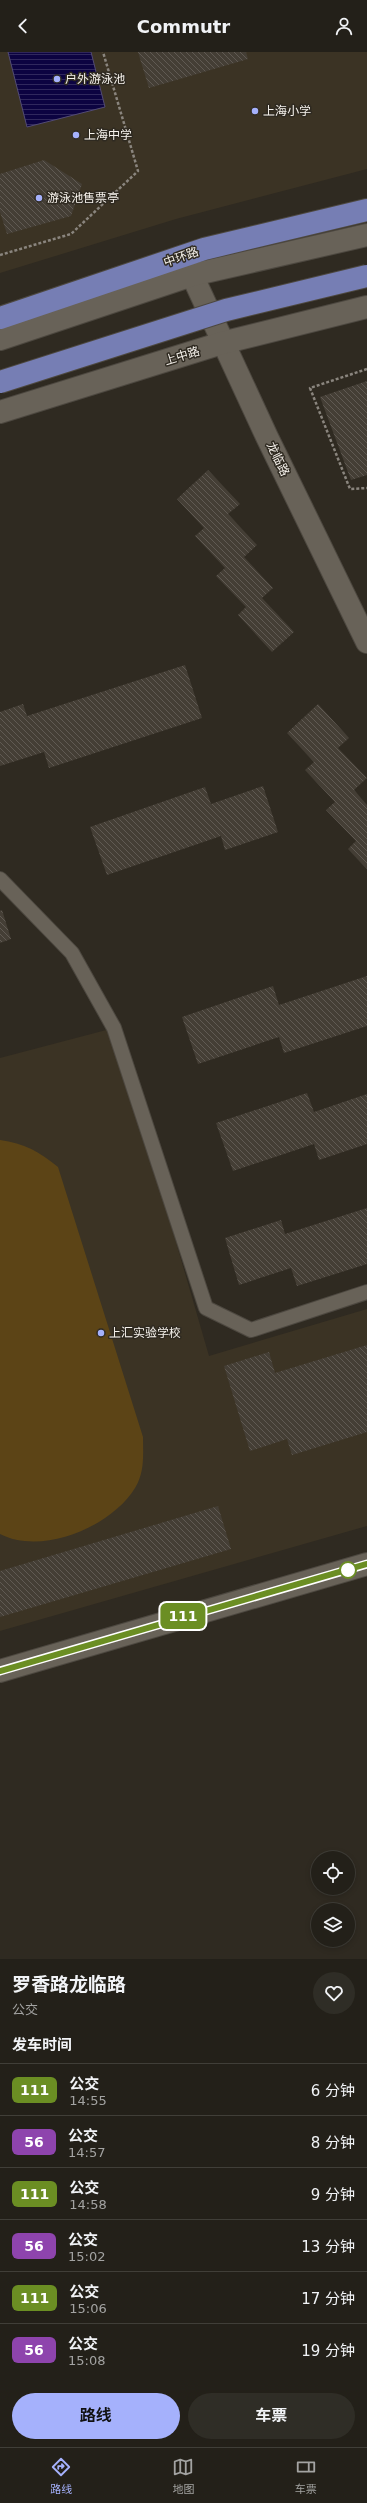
<!DOCTYPE html>
<html lang="zh">
<meta charset="utf-8">
<style>
body{margin:0;font-family:"DejaVu Sans","Noto Sans SC",sans-serif;background:#2f2d26;color:#f1f3f6;height:100vh;display:flex;flex-direction:column;font-size:15px;white-space:nowrap}
*{box-sizing:border-box;margin:0}
p{font-size:13px;color:#a3a3a2}
.icon{flex:none;width:22px;height:22px;fill:none;stroke:currentColor;stroke-width:2;stroke-linecap:round;stroke-linejoin:round}
.map{position:relative;height:1907px;overflow:hidden}
.panel{display:flex;flex-direction:column;background:#232019;flex:1}
.panel>*{flex:none}
.badge{padding:0 8px;border-radius:6px;font-size:14px;line-height:26px}
.tools{position:absolute;left:311px;top:1799px;display:grid;gap:8px}
.tools a{display:grid;place-items:center;width:44px;height:44px;border-radius:50%;background:#232019;box-shadow:0 2px 6px #0003,0 0 0 1px #403e38;font-size:20px}
.map>.badge{position:absolute;translate:-50% -50%;box-shadow:0 0 0 2px #fff}
h2{padding:0 12px;font-size:15px;line-height:36px}
.round{display:grid;place-items:center;flex:none;width:42px;height:42px;border-radius:21px;background:#2f2d26}
.headline{display:flex;align-items:center;justify-content:space-between;height:68px;padding:0 12px}
h1{font-size:19px;font-weight:700;line-height:30px}
.action{display:flex;gap:8px;margin-top:auto;padding:8px 12px}
.action a{flex:1;height:46px;border-radius:24px;background:#a5b1fc;color:#111;font-size:16px;font-weight:700;line-height:46px;text-align:center}
.action a+a{background:#2f2d26;color:#f1f3f6}
ul{padding:0;list-style:none}
li{display:flex;align-items:center;gap:12px;height:52px;padding:0 12px;border-top:1px solid #403e38}
li div{flex:1}
li b{display:block;font-size:15px}
li em{font-style:normal}
li .badge{min-width:44px;font-weight:700;text-align:center}
header{display:flex;justify-content:space-between;align-items:center;height:52px;padding:0 12px;background:#232019;font-size:18px;font-weight:700}
.dock{display:flex;justify-content:space-around;align-items:center;height:56px;border-top:1px solid #403e38;background:#232019;font-size:11px;color:#a3a3a2}
.dock a{display:grid;justify-items:center;gap:2px}
.dock .selected{color:#a5b1fc}
.map>svg:first-child{display:block}
.built{fill:#3b3324}
.garden{fill:#5c4416}
.water{fill:url(#water-rules);stroke:#524b75}
.building{fill:url(#building-back-hatch)}
.lines{fill:none;stroke-linecap:round;stroke-linejoin:round}
.service-casing{stroke:#4d4840;stroke-width:16}
.minor-casing{stroke:#4d4840;stroke-width:24}
.secondary-casing{stroke:#4d4840;stroke-width:24}
.trunk-casing{stroke:#4d4840;stroke-width:24}
.path{stroke:#8a857e;stroke-width:2.5;stroke-dasharray:3 2;stroke-linecap:butt}
.service{stroke:#686258;stroke-width:14}
.minor{stroke:#686258;stroke-width:22}
.secondary{stroke:#686258;stroke-width:22}
.trunk{stroke:#767eb4;stroke-width:22}
.trunk-bridge-casing{stroke:#4d4840;stroke-width:24;stroke-linecap:butt}
.trunk-bridge{stroke:#767eb4;stroke-width:22}
.line-casing{stroke:#fff;stroke-width:9}
.line{stroke:#6b8e23;stroke-width:6}
.poi-dot{fill:#a5b1fc;stroke:#2f2a21;stroke-width:1.5}
.stop-dot{fill:#fff;stroke:#6b8e23;stroke-width:2}
.labels{text-anchor:middle;stroke-width:3;stroke-linejoin:round;paint-order:stroke}
.poi-label{font-size:12px;fill:#f7f3ed;stroke:#2f2a21;text-anchor:start}
.street-label{font-size:12px;fill:#f7f3ed;stroke:#2f2a21}
</style>
<header><svg class="icon" aria-label="back" viewBox="0 0 24 24"><path d="M15 5l-7 7 7 7"/></svg>Commutr<svg class="icon" aria-label="person" viewBox="0 0 24 24"><circle cx="12" cy="8" r="4"/><path d="M4 21q1-7 8-7t8 7"/></svg></header>
<div class="map">
<svg width="367" height="1907" viewBox="0 0 367 1907">
<defs>
<pattern id="water-rules" width="6" height="5" patternUnits="userSpaceOnUse"><rect width="6" height="5" fill="#0c0341"/><path d="M0 2.5h6" fill="none" stroke="#30285d"/></pattern>
<pattern id="building-back-hatch" width="6" height="6" patternUnits="userSpaceOnUse"><rect width="6" height="6" fill="#443e35"/><path d="M-1 5l2 2M0 0l6 6M5-1l2 2" fill="none" stroke="#605a53"/></pattern>
</defs>
<rect width="100%" height="100%" fill="#2f2a21"/>
<!-- built -->
<g class="built">
<path d="M 0,0 L 367,0 L 367,117 L 176,167 L 0,221 Z"/>
<path d="M 114,976 L 209,1304 L 367,1257 L 367,1474 L 0,1579 L 0,1006 Z"/>
</g>
<!-- garden -->
<path class="garden" d="M 0,1088 C 24,1091 40,1100 58,1115 L 143,1385 C 143,1402 145,1420 135,1436 C 112,1474 43,1504 0,1482 Z"/>
<!-- water -->
<path class="water" d="M 8,0 L 91,0 L 105,55 L 27,75 Z"/>
<!-- building -->
<g class="building">
<path d="M 138,0 L 246,0 L 248,7 L 149,36 Z"/>
<path d="M 44,108 L 82,132 L 71,164 L 7,182 L 0,160 L 0,122 Z"/>
<path d="M 367,329 L 367,423 L 351,428 L 320,345 Z"/>
<path d="M 208,418 L 240,452 L 228,462 L 257,493 L 244,505 L 273,536 L 262,546 L 294,580 L 272,600 L 238,563 L 246,555 L 216,524 L 225,516 L 195,484 L 204,476 L 177,447 Z"/>
<path d="M 185,613 L 202,666 L 49,716 L 44,700 L 0,714 L 0,660 L 23,652 L 27,664 Z"/>
<path d="M 318,652 L 349,686 L 338,696 L 367,726 L 354,738 L 367,753 L 367,817 L 348,797 L 356,789 L 326,758 L 335,750 L 305,718 L 314,710 L 287,681 Z"/>
<path d="M 263,734 L 278,780 L 225,798 L 221,784 L 107,823 L 90,775 L 205,735 L 211,752 Z"/>
<path d="M 2,858 L 11,887 L 0,891 L 0,859 Z"/>
<path d="M 367,924 L 367,974 L 284,1001 L 279,985 L 198,1012 L 182,965 L 273,934 L 279,953 Z"/>
<path d="M 307,1041 L 314,1060 L 367,1042 L 367,1092 L 319,1108 L 314,1092 L 233,1119 L 216,1071 Z"/>
<path d="M 367,1156 L 367,1212 L 297,1234 L 291,1216 L 239,1233 L 225,1186 L 281,1168 L 285,1182 Z"/>
<path d="M 367,1293 L 367,1380 L 292,1403 L 287,1387 L 250,1399 L 224,1314 L 269,1300 L 275,1321 Z"/>
<path d="M 218,1454 L 231,1497 L 0,1565 L 0,1519 Z"/>
</g>
<g class="lines">
<defs>
<path id="service" d="M 0,827 L 72,901 L 114,976 L 206,1256 L 251,1278 L 367,1240"/>
<g id="minor">
<path d="M 192,223 L 267,385 L 367,590"/>
<path d="M 0,1619 L 367,1512"/>
</g>
<g id="secondary">
<path d="M 0,287 L 192,223 L 367,183"/>
<path d="M 0,360 L 222,291 L 367,255"/>
</g>
<path id="trunk" d="M 0,266 L 204,197 L 367,158"/>
</defs>
<!-- service casing -->
<use href="#service" class="service-casing"/>
<!-- minor casing -->
<use href="#minor" class="minor-casing"/>
<!-- secondary casing -->
<use href="#secondary" class="secondary-casing"/>
<!-- trunk casing -->
<use href="#trunk" class="trunk-casing"/>
<!-- path -->
<g class="path">
<path d="M 0,203 L 71,182 L 138,119 L 103,0"/>
<path d="M 367,317 L 310,336 L 350,437 L 367,436"/>
</g>
<!-- service -->
<use href="#service" class="service"/>
<!-- minor -->
<use href="#minor" class="minor"/>
<!-- secondary -->
<use href="#secondary" class="secondary"/>
<!-- trunk -->
<use href="#trunk" class="trunk"/>
<defs>
<path id="trunk-bridge" d="M 0,330 L 226,258 L 367,224"/>
</defs>
<!-- trunk-bridge casing -->
<use href="#trunk-bridge" class="trunk-bridge-casing"/>
<!-- trunk-bridge -->
<use href="#trunk-bridge" class="trunk-bridge"/>
</g>
<g class="lines">
<defs>
<path id="line" d="M 0,1619 L 367,1512"/>
</defs>
<!-- line casing -->
<use href="#line" class="line-casing"/>
<!-- line -->
<use href="#line" class="line"/>
</g>
<!-- markers -->
<g class="poi-dot">
<circle cx="57" cy="27" r="4"/>
<circle cx="255" cy="59" r="4"/>
<circle cx="76" cy="83" r="4"/>
<circle cx="39" cy="146" r="4"/>
<circle cx="101" cy="1281" r="4"/>
</g>
<circle class="stop-dot" cx="348" cy="1518" r="8"/>
<g class="labels">
<!-- poi labels -->
<g class="poi-label">
<text x="65" y="31">户外游泳池</text>
<text x="263" y="63">上海小学</text>
<text x="84" y="87">上海中学</text>
<text x="47" y="150">游泳池售票亭</text>
<text x="109" y="1285">上汇实验学校</text>
</g>
<!-- street labels -->
<g class="street-label">
<text transform="translate(181 205) rotate(-19)" y="4">中环路</text>
<text transform="translate(182 304) rotate(-17)" y="4">上中路</text>
<text transform="translate(278 407) rotate(64)" y="4">龙临路</text>
</g>
</g>
</svg>
<div class="tools">
<a><svg class="icon" aria-label="locate" viewBox="0 0 24 24"><circle cx="12" cy="12" r="6"/><path d="M12 2v4M12 18v4M2 12h4M18 12h4"/></svg></a>
<a><svg class="icon" aria-label="layers" viewBox="0 0 24 24"><path d="M12 4l9 5-9 5-9-5zM3 14l9 5 9-5"/></svg></a>
</div>
<b class="badge" style="left:183px;top:1564px;background:#6b8e23;color:#fff">111</b>
</div>
<section class="panel">
<div class="headline"><div><h1>罗香路龙临路</h1><p>公交</p></div><a class="round"><svg class="icon" aria-label="heart" viewBox="0 0 24 24"><path d="M12 20l-8-8c-3-5 5-10 8-4 3-6 11-1 8 4z"/></svg></a></div>
<h2>发车时间</h2>
<ul>
<li><span class="badge" style="background:#6b8e23;color:#fff">111</span><div><b>公交</b><p>14:55</p></div><em>6 分钟</em></li>
<li><span class="badge" style="background:#8e44ad;color:#fff">56</span><div><b>公交</b><p>14:57</p></div><em>8 分钟</em></li>
<li><span class="badge" style="background:#6b8e23;color:#fff">111</span><div><b>公交</b><p>14:58</p></div><em>9 分钟</em></li>
<li><span class="badge" style="background:#8e44ad;color:#fff">56</span><div><b>公交</b><p>15:02</p></div><em>13 分钟</em></li>
<li><span class="badge" style="background:#6b8e23;color:#fff">111</span><div><b>公交</b><p>15:06</p></div><em>17 分钟</em></li>
<li><span class="badge" style="background:#8e44ad;color:#fff">56</span><div><b>公交</b><p>15:08</p></div><em>19 分钟</em></li>
</ul>
<div class="action"><a>路线</a><a>车票</a></div>
</section>
<nav class="dock">
<a class="selected"><svg class="icon" aria-label="directions" viewBox="0 0 24 24"><path d="M12 3l9 9-9 9-9-9zM9 14v-3h6M13 9l2 2-2 2"/></svg>路线</a>
<a><svg class="icon" aria-label="map" viewBox="0 0 24 24"><path d="M3 6l6-2 6 2 6-2v14l-6 2-6-2-6 2zM9 4v14M15 6v14"/></svg>地图</a>
<a><svg class="icon" aria-label="tickets" viewBox="0 0 24 24"><path d="M3 7h18v10H3zM15 7v10"/></svg>车票</a>
</nav>
